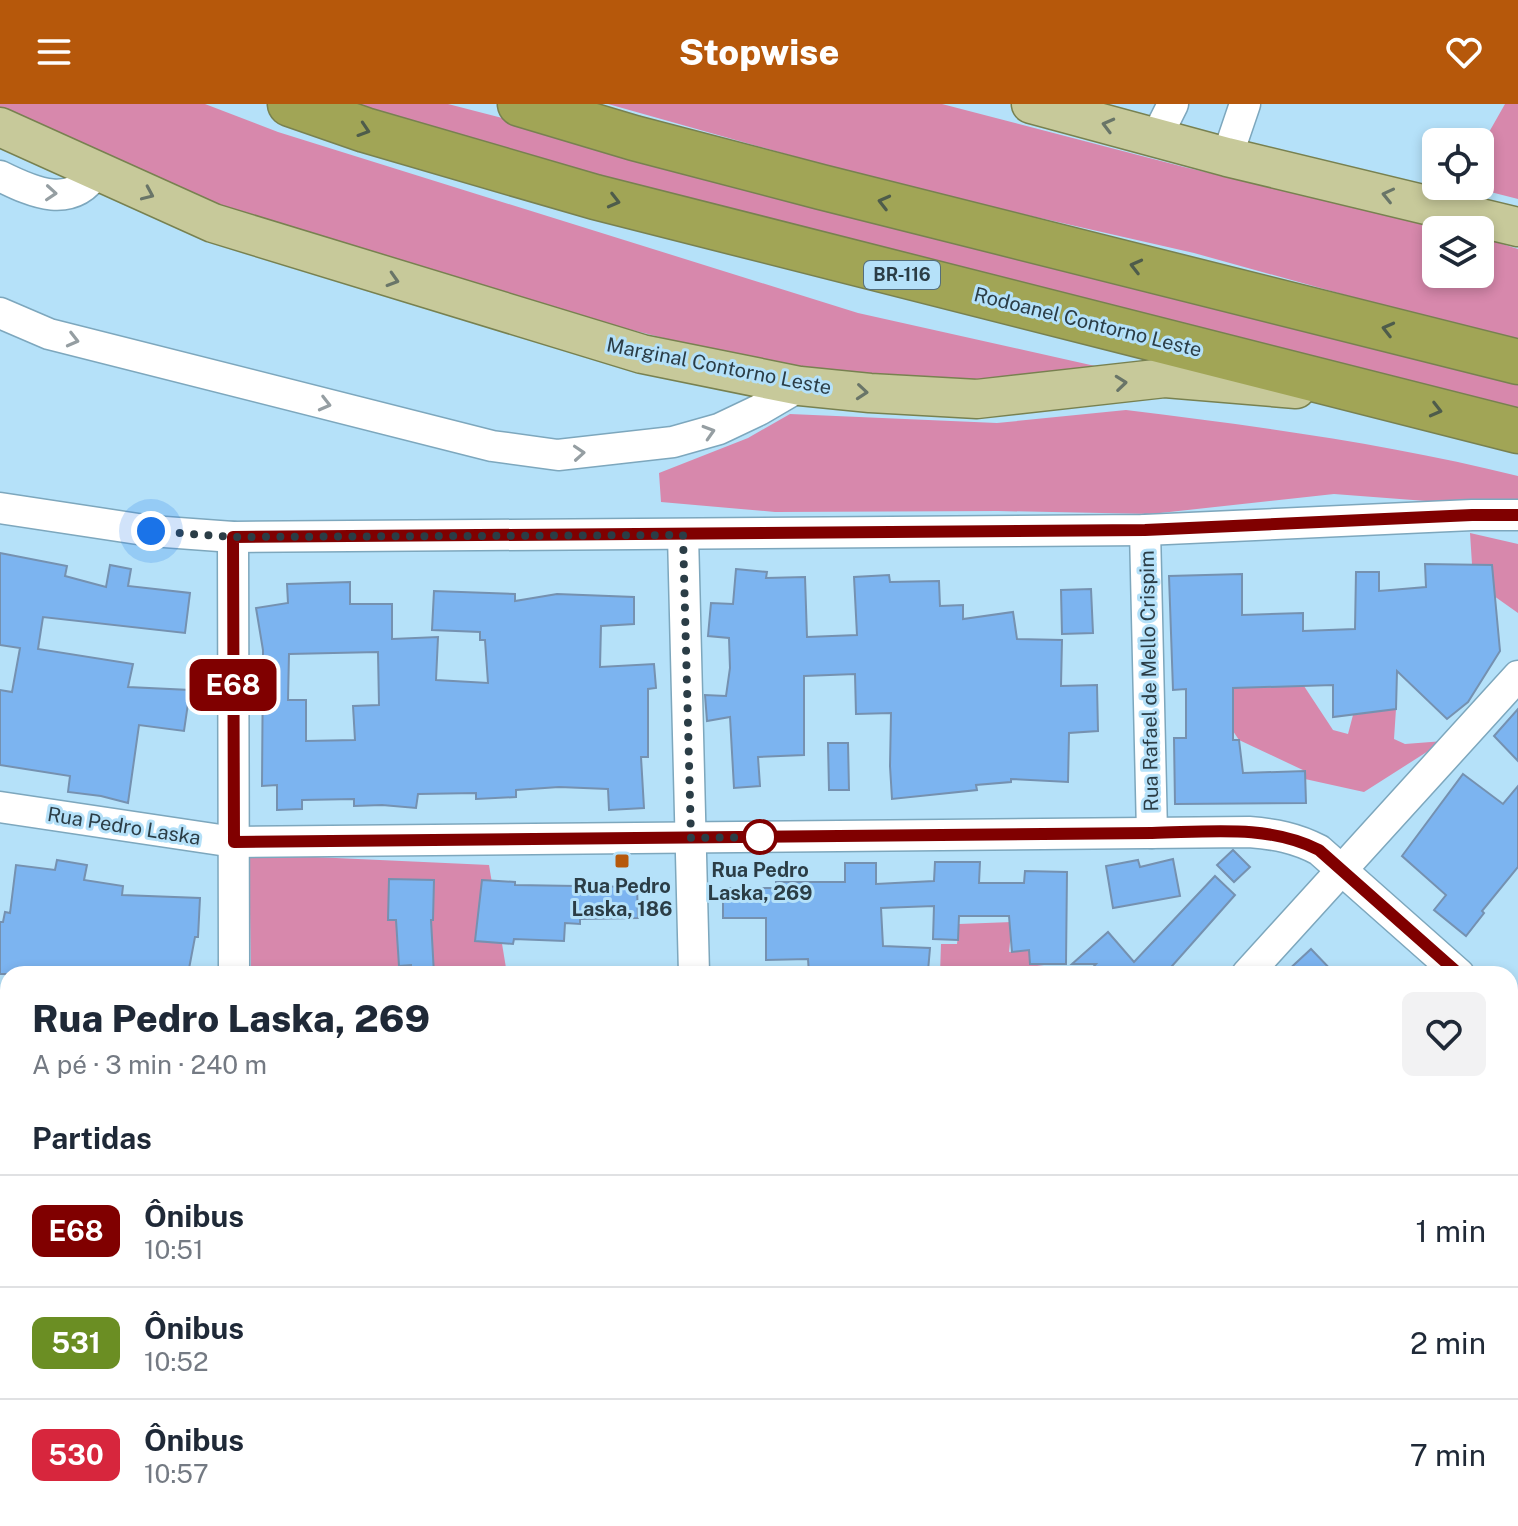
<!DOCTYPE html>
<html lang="pt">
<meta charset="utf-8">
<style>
body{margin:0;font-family:"Public Sans",sans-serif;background:#f2f2f3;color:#1f2937;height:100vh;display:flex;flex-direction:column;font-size:30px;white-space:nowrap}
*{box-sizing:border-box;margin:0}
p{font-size:26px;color:#747a83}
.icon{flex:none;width:44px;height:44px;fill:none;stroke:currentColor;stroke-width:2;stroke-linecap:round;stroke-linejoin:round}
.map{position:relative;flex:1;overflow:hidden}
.details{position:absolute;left:0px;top:862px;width:1518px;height:560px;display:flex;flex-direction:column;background:#fff;border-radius:24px 24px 0 0;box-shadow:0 4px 12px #0003}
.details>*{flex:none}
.badge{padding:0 16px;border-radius:12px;font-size:28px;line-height:52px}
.tools{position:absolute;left:1422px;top:24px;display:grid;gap:16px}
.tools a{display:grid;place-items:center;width:72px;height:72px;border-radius:12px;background:#fff;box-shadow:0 4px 12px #0003;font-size:40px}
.you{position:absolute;width:40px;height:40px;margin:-20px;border:6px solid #fff;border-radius:50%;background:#1a73e8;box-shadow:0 0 0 12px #1a73e833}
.map>.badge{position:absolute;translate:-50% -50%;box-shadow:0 0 0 4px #fff}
h2{padding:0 32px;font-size:30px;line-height:72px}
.round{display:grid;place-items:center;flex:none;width:84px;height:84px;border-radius:12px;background:#f2f2f3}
.headline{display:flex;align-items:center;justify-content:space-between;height:136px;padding:0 32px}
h1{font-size:38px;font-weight:800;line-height:60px}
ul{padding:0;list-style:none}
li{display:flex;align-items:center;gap:24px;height:112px;padding:0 32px;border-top:2px solid #e0e1e3}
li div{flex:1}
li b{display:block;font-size:30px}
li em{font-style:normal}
li .badge{min-width:88px;font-weight:700;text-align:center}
header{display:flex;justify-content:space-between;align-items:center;height:104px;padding:0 32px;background:#b6580b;color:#fff;font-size:36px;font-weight:800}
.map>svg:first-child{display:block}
.forest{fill:#d788ac}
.building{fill:#7cb4f0;stroke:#7591b0;stroke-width:2;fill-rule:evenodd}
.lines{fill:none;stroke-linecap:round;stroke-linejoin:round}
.minor-casing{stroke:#7da7bd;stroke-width:33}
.major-casing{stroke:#788150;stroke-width:41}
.highway-casing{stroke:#788150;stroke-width:47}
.minor{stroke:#fff;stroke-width:30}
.major{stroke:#c7c99a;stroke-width:38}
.highway{stroke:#a1a556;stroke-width:44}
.oneway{stroke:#697568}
.oneway2{stroke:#4e5c4b}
.oneway3{stroke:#959ea2}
.line-casing{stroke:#fff;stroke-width:18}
.line{stroke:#800000;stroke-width:12}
.walk{stroke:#2b3d46;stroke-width:8;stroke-dasharray:0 14.4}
.stop-dot{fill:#fff;stroke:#800000;stroke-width:4}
.poi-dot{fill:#b6580b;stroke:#b5e1f9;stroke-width:3}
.labels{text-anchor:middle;stroke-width:6;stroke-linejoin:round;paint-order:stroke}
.shield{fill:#b5e1f9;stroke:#546e7c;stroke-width:2}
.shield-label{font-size:18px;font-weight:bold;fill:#2b3d46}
.street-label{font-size:20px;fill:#2b3d46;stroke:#b5e1f9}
.stop-label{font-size:20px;font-weight:bold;fill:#2b3d46;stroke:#b5e1f9}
.poi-label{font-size:20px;font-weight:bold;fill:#2b3d46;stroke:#b5e1f9}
</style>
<header><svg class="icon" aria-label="menu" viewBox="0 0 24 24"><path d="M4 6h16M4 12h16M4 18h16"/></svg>Stopwise<svg class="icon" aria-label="heart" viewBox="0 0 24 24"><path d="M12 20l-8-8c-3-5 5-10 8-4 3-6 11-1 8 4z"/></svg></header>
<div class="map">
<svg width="1518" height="1422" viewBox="0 0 1518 1422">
<rect width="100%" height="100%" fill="#b5e1f9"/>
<!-- forest -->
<g class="forest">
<path d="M 0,0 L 205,0 L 278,28 L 858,209 L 1104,264 L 1074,273 L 873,282 L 751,256 L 378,162 L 215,106 L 0,12 Z"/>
<path d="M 351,0 L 448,0 L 1518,278 L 1518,312 L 617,80 Z"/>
<path d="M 608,0 L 942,0 L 1184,63 L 1450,126 L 1436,126 L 1436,170 L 1480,170 L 1480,133 L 1518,145 L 1518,239 L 1194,149 L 896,81 Z"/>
<path d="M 1505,0 L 1518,0 L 1518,95 L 1467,82 L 1480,82 L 1480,44 Z"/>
<path d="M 1126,306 C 1257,322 1390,340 1518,372 L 1518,404 L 1334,390 L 1151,410 L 998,407 L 775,408 L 661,398 L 659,369 L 748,334 L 790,310 L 997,319 Z"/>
<path d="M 1470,429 L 1518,440 L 1518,509 L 1494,492 L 1492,461 L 1472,460 Z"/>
<path d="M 1304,582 L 1333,626 L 1348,630 L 1353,611 L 1396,605 L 1394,635 L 1405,640 L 1444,637 L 1364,688 L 1305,675 L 1305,667 L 1239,636 L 1233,627 L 1233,584 Z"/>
<path d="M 249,750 L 489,761 L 507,870 L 251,870 Z"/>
<path d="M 1012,818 L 1009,848 L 1029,846 L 1030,860 L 1079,867 L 1076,870 L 940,870 L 941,840 L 957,840 L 959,820 Z"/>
<path d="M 1269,1414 L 1383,1414 L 1377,1422 L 1277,1422 Z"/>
</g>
<!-- building -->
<g class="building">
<path d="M 0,449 L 67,462 L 65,472 L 106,483 L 110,461 L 131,465 L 128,482 L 190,489 L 185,529 L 43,513 L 38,545 L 133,560 L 128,583 L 190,586 L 184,627 L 139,621 L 128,699 L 101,692 L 68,688 L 70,672 L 0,661 L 0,586 L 12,588 L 20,544 L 0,541 Z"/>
<path d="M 1425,460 L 1492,461 L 1500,547 L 1468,598 L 1447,615 L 1397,567 L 1396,605 L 1333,613 L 1333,581 L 1233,584 L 1233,636 L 1239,636 L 1243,669 L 1305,667 L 1306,699 L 1175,700 L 1174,634 L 1186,634 L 1186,585 L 1173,586 L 1169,472 L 1242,470 L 1242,511 L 1303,509 L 1303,527 L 1355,525 L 1356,468 L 1379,468 L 1379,487 L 1426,483 Z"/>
<path d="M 736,465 L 767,468 L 766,474 L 805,473 L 807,533 L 857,531 L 854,473 L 889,471 L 890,478 L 939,477 L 940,502 L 963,501 L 963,515 L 1013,508 L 1017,535 L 1062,536 L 1061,582 L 1097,581 L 1098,627 L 1069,629 L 1068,678 L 1011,675 L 1011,678 L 976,681 L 977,686 L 892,695 L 890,662 L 891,609 L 856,610 L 855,570 L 804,572 L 804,651 L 758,653 L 760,682 L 734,684 L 730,613 L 707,617 L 705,591 L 726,592 L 730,564 L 729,534 L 708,532 L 711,499 L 733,500 Z"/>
<path d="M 350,478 L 350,500 L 392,500 L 392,535 L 438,533 L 436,576 L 488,579 L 485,536 L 480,536 L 480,528 L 432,526 L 434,487 L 515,490 L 515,497 L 557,490 L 634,493 L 634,520 L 601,522 L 600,563 L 654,560 L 656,584 L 648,585 L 648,653 L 641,653 L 644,704 L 609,706 L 608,685 L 559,683 L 516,686 L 516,693 L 476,695 L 476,689 L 418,690 L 416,704 L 382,701 L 354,702 L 354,695 L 302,696 L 302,705 L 277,706 L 277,681 L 262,682 L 263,546 L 256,504 L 288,499 L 287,480 ZM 378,548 L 379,601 L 353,602 L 355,636 L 306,637 L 306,596 L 288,596 L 289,550 Z"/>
<path d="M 1091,485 L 1093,529 L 1062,530 L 1061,486 Z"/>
<path d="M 1518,605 L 1518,657 L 1494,632 Z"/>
<path d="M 828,639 L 848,639 L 849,686 L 829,686 Z"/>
<path d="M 1463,670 L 1503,700 L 1518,682 L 1518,763 L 1482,807 L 1484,809 L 1466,832 L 1434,806 L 1446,791 L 1402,752 Z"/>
<path d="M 1233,746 L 1250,763 L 1234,778 L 1217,761 Z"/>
<path d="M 1173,755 L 1180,792 L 1113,804 L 1106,762 L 1138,756 L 1140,763 Z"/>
<path d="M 57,756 L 87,761 L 84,776 L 123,782 L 122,791 L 200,794 L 198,833 L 195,833 L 188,870 L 93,870 L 54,866 L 53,870 L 0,870 L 0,818 L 3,818 L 5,808 L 10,809 L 16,761 L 55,766 Z"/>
<path d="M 935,758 L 980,758 L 979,779 L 1024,779 L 1025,767 L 1067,768 L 1066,860 L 1030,860 L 1029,846 L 1012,848 L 1009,812 L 959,812 L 958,836 L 933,835 L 934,802 L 881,804 L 883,842 L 930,844 L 928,867 L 847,865 L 847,870 L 809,870 L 808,855 L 766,856 L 766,814 L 723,814 L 723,784 L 776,784 L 776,778 L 845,778 L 845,759 L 876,759 L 876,780 L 934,777 Z"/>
<path d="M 1215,772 L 1235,791 L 1165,870 L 1087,870 L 1096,860 L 1072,860 L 1108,828 L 1134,858 Z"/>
<path d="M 389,775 L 434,776 L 433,816 L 431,816 L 434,870 L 411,870 L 411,861 L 399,862 L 396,816 L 388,816 Z"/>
<path d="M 482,776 L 515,778 L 515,781 L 637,783 L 638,814 L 580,815 L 580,820 L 565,819 L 564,837 L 514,835 L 513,840 L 475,837 Z"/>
<path d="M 1311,845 L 1335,870 L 1284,870 Z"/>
</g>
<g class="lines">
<defs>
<g id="minor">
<path d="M 1156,34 L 1173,0"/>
<path d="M 1227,53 L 1245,0"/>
<path d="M 0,72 C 34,89 72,106 97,67"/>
<path d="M 0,209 L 49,230 L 492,342 L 558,351 L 673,338 L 719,325 L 759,306 L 800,282"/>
<path d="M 0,404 L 151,427 L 233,433 L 1145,426 L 1472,411 L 1518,411"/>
<path d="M 1145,426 L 1152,729"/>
<path d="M 683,431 L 694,870"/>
<path d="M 233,433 L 234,870"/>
<path d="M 0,703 L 234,738 L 1249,728 C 1275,730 1296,734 1319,746 L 1459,870"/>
<path d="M 1247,870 L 1518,572"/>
<path d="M 1510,916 L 1518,923"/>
<path d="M 0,1000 L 8,1001"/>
<path d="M 1510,1023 L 1518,1014"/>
<path d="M 0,1299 L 8,1301"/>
<path d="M 453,1414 L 461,1422"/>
<path d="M 1109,1414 L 1118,1422"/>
<path d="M 541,1422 L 549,1414"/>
<path d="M 744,1422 L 751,1414"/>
<path d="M 1148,1422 L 1155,1414"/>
</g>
<g id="major">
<path d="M 1031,0 L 1227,53 L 1518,123"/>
<path d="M 0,23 L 213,119 L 642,250 L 800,282 L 870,289 L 977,295 L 1165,274 L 1296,285"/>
</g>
<g id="highway">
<path d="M 290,0 L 365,26 L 595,93 L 1518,327"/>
<path d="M 520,0 L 634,34 L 821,83 L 1518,258"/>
</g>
</defs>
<!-- minor casing -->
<use href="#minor" class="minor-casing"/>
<!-- major casing -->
<use href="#major" class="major-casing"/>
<!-- highway casing -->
<use href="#highway" class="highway-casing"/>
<!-- minor -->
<use href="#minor" class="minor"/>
<!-- major -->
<use href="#major" class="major"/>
<!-- highway -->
<use href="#highway" class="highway"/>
</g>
<!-- one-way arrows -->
<defs><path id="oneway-chevron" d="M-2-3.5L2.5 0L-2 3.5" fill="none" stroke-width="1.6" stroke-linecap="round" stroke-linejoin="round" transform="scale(2)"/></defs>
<g class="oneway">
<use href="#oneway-chevron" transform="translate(1108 21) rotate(-165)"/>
<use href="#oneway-chevron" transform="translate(148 90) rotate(24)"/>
<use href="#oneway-chevron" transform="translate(1388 91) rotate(-167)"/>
<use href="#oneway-chevron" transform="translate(393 176) rotate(17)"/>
<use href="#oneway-chevron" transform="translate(1121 279) rotate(-6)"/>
<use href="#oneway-chevron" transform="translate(862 288) rotate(5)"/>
</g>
<g class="oneway2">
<use href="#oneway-chevron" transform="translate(364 26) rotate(18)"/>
<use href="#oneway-chevron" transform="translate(614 97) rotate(14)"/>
<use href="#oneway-chevron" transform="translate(884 98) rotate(-166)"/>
<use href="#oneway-chevron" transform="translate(1136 162) rotate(-166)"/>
<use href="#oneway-chevron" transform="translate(1388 225) rotate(-166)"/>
<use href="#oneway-chevron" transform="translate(1436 306) rotate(14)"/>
</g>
<g class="oneway3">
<use href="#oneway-chevron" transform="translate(51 89) rotate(4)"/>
<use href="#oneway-chevron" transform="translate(73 236) rotate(14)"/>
<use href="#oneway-chevron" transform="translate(325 300) rotate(14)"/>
<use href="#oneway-chevron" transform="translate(709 328) rotate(-17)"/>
<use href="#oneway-chevron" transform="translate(579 349) rotate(-4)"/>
</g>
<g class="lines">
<defs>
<path id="line" d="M 1459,870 L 1319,746 C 1268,720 1208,728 1152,729 L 234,738 L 233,433 L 1145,426 L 1472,411 L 1518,411"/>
</defs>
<!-- line casing -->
<use href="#line" class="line-casing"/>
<!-- line -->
<use href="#line" class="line"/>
<!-- walk -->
<path class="walk" d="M 151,427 L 233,433 L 683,431 L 691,734 L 762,733 L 760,733"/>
</g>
<!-- markers -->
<circle class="stop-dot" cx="760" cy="733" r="16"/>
<rect class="poi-dot" x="614" y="749" width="16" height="16" rx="4"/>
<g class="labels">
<!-- shield labels -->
<rect class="shield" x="864" y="157" width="76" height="28" rx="6"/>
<g class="shield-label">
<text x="902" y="177">BR-116</text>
</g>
<!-- street labels -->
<g class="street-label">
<text transform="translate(1088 218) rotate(14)" y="7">Rodoanel Contorno Leste</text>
<text transform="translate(719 262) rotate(11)" y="7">Marginal Contorno Leste</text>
<text transform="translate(1149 577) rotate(-91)" y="7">Rua Rafael de Mello Crispim</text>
<text transform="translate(124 722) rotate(9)" y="7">Rua Pedro Laska</text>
</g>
<!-- stop labels -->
<g class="stop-label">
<text x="760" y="773">Rua Pedro<tspan x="760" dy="23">Laska, 269</tspan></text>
</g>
<!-- poi labels -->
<g class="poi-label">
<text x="622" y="789">Rua Pedro<tspan x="622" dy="23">Laska, 186</tspan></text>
</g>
</g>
</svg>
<div class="tools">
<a><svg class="icon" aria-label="locate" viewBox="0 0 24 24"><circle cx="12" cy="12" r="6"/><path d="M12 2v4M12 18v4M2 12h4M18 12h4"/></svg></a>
<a><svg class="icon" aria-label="layers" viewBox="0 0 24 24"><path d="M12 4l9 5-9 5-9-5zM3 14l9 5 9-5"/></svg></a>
</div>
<div class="you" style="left:151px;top:427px"></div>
<b class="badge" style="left:233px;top:581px;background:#800000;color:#fff">E68</b>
<section class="details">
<div class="headline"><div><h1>Rua Pedro Laska, 269</h1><p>A pé · 3 min · 240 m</p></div><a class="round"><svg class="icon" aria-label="heart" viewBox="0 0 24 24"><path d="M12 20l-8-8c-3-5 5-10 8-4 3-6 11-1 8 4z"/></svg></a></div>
<h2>Partidas</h2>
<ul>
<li><span class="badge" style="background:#800000;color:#fff">E68</span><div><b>Ônibus</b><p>10:51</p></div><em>1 min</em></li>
<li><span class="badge" style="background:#6b8e23;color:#fff">531</span><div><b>Ônibus</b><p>10:52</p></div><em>2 min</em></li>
<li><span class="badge" style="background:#d7263d;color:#fff">530</span><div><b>Ônibus</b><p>10:57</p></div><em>7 min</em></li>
</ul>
</section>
</div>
